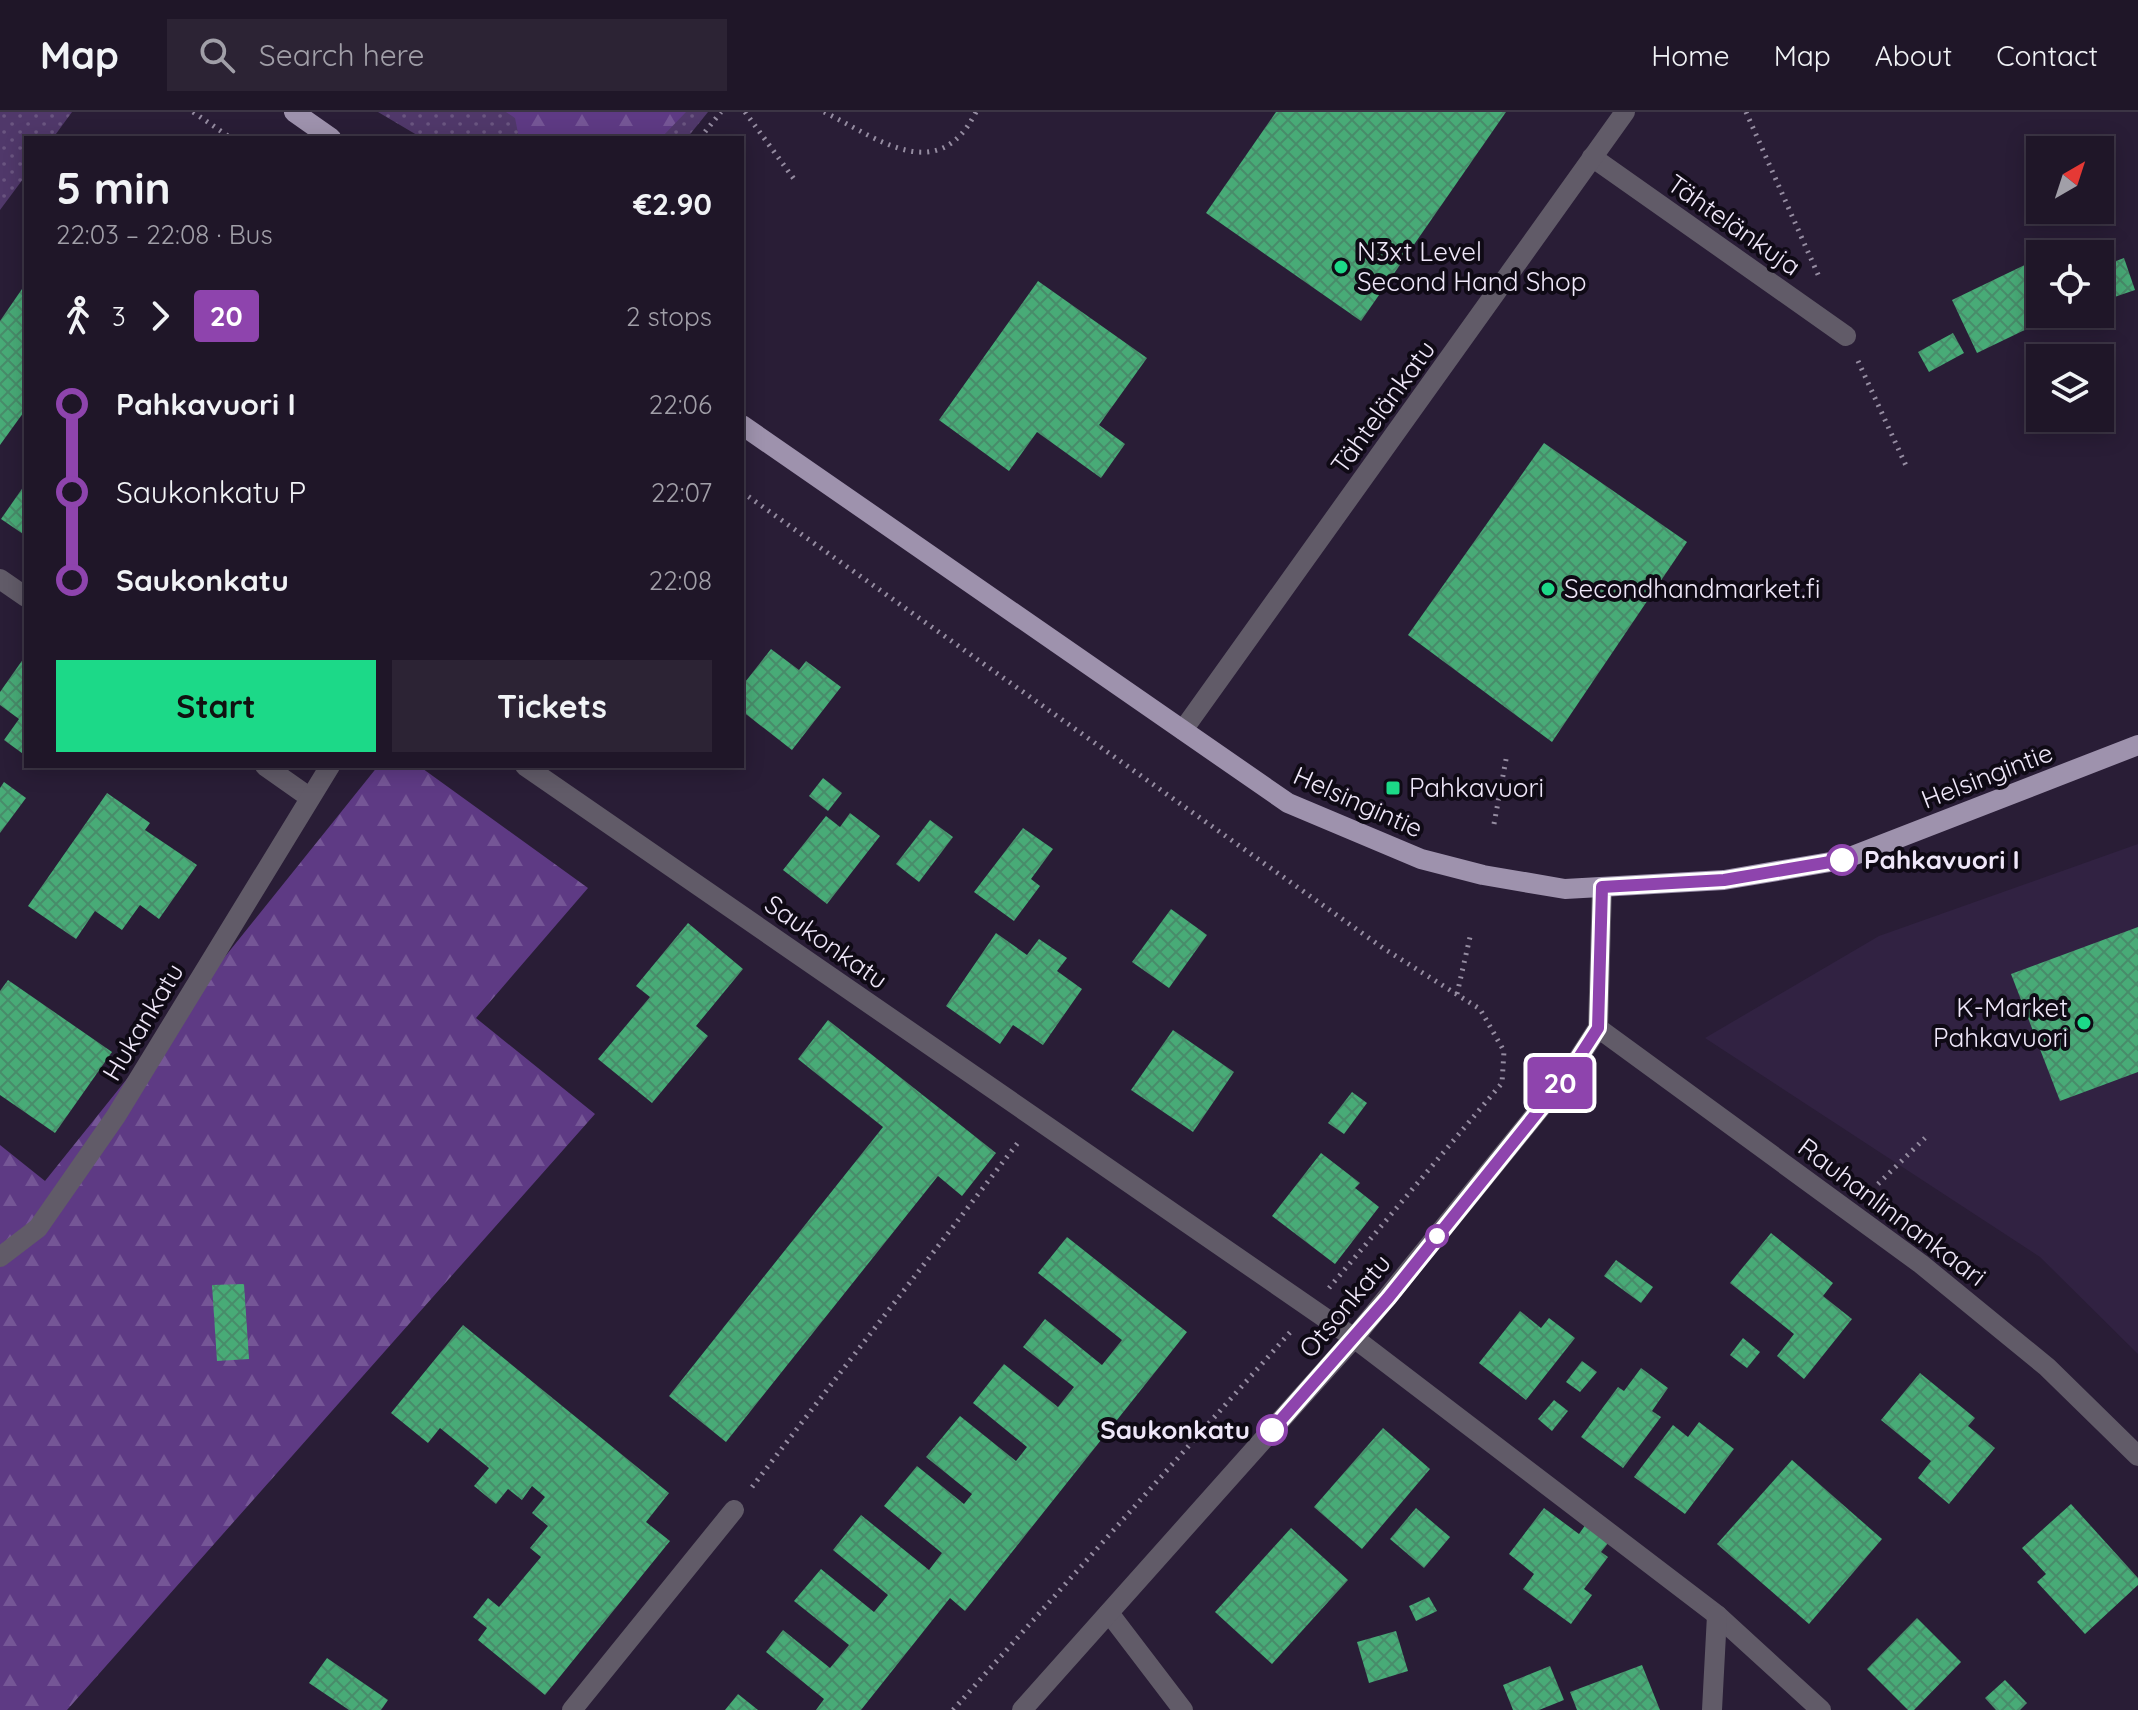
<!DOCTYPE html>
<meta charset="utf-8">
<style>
body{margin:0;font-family:Quicksand,sans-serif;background:#2c2334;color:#f1f3f6;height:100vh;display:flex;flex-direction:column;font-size:30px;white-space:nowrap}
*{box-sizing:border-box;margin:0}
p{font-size:26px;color:#a19fa8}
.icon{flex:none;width:44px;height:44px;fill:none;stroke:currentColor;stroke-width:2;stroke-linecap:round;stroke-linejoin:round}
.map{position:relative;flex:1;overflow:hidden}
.sheet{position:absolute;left:24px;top:24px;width:720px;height:632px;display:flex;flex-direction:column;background:#1f1628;border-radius:0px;box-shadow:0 4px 20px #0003,0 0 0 2px #3c3545}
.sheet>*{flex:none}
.badge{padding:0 16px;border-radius:6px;font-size:28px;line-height:52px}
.needle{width:52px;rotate:39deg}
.buttons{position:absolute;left:2026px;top:24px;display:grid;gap:16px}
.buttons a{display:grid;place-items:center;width:88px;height:88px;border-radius:0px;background:#1f1628;box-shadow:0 4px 20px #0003,0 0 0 2px #3c3545;font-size:40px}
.map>.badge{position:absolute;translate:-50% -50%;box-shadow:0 0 0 4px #fff}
.legs{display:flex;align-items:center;gap:12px;height:88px;padding:0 32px;font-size:26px}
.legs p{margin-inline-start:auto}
.summary{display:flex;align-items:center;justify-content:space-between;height:136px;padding:0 32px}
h1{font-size:44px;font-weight:800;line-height:60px}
.button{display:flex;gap:16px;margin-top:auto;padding:16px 32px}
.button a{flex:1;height:92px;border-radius:0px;background:#1cd988;color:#111;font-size:32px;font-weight:800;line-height:92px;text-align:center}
.button a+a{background:#2c2334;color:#f1f3f6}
ul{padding:0 32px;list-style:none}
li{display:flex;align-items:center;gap:28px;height:88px;font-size:30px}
li i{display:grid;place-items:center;width:12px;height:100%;margin:0 10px;background:currentColor}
li i::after{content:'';width:20px;height:20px;margin:-10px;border:6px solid;border-radius:50%;background:#1f1628}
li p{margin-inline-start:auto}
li:first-child i{background:linear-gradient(#0000 50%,currentColor 0)}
li:last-child i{background:linear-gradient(currentColor 50%,#0000 0)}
header{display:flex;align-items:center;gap:48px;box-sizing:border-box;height:112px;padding:0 40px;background:#1f1628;border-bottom:2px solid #3c3545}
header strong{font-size:38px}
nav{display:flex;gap:44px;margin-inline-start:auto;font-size:28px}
.search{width:560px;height:72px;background:#2c2334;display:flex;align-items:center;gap:20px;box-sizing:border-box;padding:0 28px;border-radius:0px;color:#a19fa8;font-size:30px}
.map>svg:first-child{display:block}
.built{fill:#312242}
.grass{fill:url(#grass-dots)}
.forest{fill:url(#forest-firs)}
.building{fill:url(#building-cross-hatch)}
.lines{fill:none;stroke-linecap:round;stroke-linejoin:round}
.path{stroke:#958ca1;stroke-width:5;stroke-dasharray:2 6;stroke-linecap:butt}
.minor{stroke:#615b68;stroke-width:20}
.major{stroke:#9e92ad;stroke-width:20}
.line-1-casing{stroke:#fff;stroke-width:18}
.line-1{stroke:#8e44ad;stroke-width:12}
.poi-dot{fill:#1cd988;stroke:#0f0a15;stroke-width:3}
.stop-1-dot{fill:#fff;stroke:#8e44ad;stroke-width:4}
.labels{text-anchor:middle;stroke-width:8;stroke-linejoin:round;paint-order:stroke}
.street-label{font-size:26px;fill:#efe7f9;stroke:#0f0a15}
.poi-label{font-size:26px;fill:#efe7f9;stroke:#0f0a15;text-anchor:start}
.stop-label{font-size:26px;font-weight:bold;fill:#efe7f9;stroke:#0f0a15;text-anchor:start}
</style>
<header>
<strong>Map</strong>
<div class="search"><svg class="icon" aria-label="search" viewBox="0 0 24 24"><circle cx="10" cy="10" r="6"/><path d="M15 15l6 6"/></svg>Search here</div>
<nav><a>Home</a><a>Map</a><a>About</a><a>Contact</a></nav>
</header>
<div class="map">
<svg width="2138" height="1598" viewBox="0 0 2138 1598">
<defs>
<pattern id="grass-dots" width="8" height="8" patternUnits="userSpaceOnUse" patternTransform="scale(2)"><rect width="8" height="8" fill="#50386a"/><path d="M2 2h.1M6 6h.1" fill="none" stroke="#6a5580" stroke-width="1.8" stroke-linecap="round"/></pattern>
<pattern id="forest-firs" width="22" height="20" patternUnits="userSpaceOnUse" patternTransform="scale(2)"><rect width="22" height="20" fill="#5e3a84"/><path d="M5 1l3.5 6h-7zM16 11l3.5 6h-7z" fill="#755696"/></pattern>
<pattern id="building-cross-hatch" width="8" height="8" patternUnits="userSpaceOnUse" patternTransform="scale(2)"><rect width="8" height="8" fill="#48ab77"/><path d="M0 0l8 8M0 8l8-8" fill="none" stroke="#488c6a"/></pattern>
</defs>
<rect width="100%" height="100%" fill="#291d36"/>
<!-- built -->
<path class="built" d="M 2138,732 L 2138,1242 L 2040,1145 L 1705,926 L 1879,824 Z"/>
<!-- grass -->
<g class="grass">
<path d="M 0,0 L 72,0 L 53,26 L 26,26 L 26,63 L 0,98 Z"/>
<path d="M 378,0 L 708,0 L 687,26 L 422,26 Z"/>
</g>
<!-- forest -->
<g class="forest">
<path d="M 506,0 L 686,0 L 661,26 L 519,26 L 515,6 Z"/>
<path d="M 378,654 L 419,654 L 588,776 L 476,906 L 595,1002 L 67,1598 L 0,1598 L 0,1033 L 45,1069 Z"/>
</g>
<!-- building -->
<g class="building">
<path d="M 1276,0 L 1506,0 L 1361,209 L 1206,101 Z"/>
<path d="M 2124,146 L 2135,178 L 2100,190 L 2100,155 Z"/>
<path d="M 2037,147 L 2040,154 L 2040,202 L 2058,202 L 1977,241 L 1952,188 Z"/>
<path d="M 1038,169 L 1147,246 L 1099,313 L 1125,332 L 1101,366 L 1037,320 L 1009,359 L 939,308 Z"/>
<path d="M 22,177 L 26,180 L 26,297 L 0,333 L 0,209 Z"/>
<path d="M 1953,221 L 1964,241 L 1929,260 L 1918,240 Z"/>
<path d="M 1544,331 L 1687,430 L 1552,630 L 1408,523 Z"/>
<path d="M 26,371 L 26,424 L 1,407 Z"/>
<path d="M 771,537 L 799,558 L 806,549 L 841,575 L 792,638 L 742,599 L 742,574 Z"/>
<path d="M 26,543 L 26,644 L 4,628 L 19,607 L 0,593 L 0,580 Z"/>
<path d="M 823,666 L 842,681 L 828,699 L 809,684 Z"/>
<path d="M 4,670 L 26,686 L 0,721 L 0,676 Z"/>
<path d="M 107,681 L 150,711 L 145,718 L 197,753 L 159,807 L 140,793 L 122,818 L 95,799 L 76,827 L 28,794 Z"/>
<path d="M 850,701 L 880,724 L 827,792 L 783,758 L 826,704 L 840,715 Z"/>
<path d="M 930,708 L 953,725 L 919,770 L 896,752 Z"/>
<path d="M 1023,716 L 1053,737 L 1031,767 L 1040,774 L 1014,809 L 974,780 Z"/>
<path d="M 1171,797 L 1207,823 L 1169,876 L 1132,850 Z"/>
<path d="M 688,811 L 743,857 L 696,914 L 708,924 L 652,991 L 598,947 L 650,885 L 636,874 Z"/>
<path d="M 2138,815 L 2138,960 L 2060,989 L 2011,862 Z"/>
<path d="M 996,821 L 1027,843 L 1039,827 L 1067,846 L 1057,859 L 1082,877 L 1043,933 L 1013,913 L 1000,932 L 946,894 Z"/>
<path d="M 8,868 L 112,940 L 55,1021 L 0,983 L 0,879 Z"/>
<path d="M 828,908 L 996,1041 L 962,1084 L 938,1064 L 726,1330 L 669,1284 L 883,1015 L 798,947 Z"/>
<path d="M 1173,918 L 1234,960 L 1193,1020 L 1131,978 Z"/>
<path d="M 1352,980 L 1367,991 L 1344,1022 L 1328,1011 Z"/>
<path d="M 1321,1041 L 1360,1071 L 1355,1076 L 1379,1095 L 1335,1152 L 1272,1104 Z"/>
<path d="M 1771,1121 L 1833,1171 L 1823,1184 L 1852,1207 L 1804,1267 L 1777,1244 L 1794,1222 L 1730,1171 Z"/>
<path d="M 1067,1125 L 1187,1220 L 965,1499 L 950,1486 L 861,1598 L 816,1598 L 824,1587 L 766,1540 L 783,1518 L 830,1556 L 849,1533 L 794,1489 L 821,1457 L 874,1500 L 888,1483 L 833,1438 L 861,1403 L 929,1458 L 942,1441 L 884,1394 L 917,1354 L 964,1392 L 972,1382 L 926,1345 L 960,1304 L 1016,1349 L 1027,1335 L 973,1291 L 1004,1252 L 1058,1295 L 1074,1275 L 1023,1235 L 1045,1207 L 1102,1253 L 1122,1228 L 1038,1161 Z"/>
<path d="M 1616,1148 L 1653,1175 L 1641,1191 L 1604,1164 Z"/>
<path d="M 244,1172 L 249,1247 L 217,1249 L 212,1173 Z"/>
<path d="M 1520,1199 L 1541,1216 L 1549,1206 L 1575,1226 L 1526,1288 L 1479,1251 Z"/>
<path d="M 463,1213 L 669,1381 L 646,1410 L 670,1429 L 545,1583 L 478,1528 L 487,1516 L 473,1505 L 488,1486 L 499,1495 L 541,1445 L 530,1436 L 548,1414 L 532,1401 L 545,1385 L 532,1374 L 522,1388 L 508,1377 L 496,1392 L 474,1374 L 489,1356 L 440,1316 L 428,1331 L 391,1301 Z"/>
<path d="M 1743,1226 L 1760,1240 L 1747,1256 L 1730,1243 Z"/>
<path d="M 1582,1249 L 1597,1260 L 1580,1280 L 1566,1270 Z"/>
<path d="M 1641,1256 L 1668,1276 L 1652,1299 L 1661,1305 L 1623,1356 L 1581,1325 L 1618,1275 L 1624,1279 Z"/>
<path d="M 1920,1261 L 1975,1306 L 1968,1314 L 1995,1336 L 1949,1392 L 1918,1366 L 1931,1349 L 1881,1308 Z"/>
<path d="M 1554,1288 L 1568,1299 L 1552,1319 L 1538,1307 Z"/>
<path d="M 1699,1310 L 1734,1337 L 1685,1402 L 1634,1365 L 1673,1313 L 1688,1325 Z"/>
<path d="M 1383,1316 L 1430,1357 L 1362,1437 L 1314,1395 Z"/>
<path d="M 1792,1348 L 1882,1427 L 1809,1512 L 1717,1432 Z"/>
<path d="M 2071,1392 L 2138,1466 L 2138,1473 L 2085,1522 L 2037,1470 L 2046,1462 L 2022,1436 Z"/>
<path d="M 1416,1396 L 1450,1425 L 1424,1456 L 1390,1427 Z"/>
<path d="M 1544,1396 L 1579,1422 L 1586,1412 L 1609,1430 L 1601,1440 L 1608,1445 L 1584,1477 L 1592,1483 L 1571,1512 L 1523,1477 L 1534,1462 L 1509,1442 Z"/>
<path d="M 1291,1416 L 1348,1468 L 1272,1552 L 1215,1500 Z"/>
<path d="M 1429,1485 L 1437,1499 L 1416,1509 L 1409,1494 Z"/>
<path d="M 1917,1506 L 1961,1550 L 1914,1598 L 1908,1598 L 1867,1557 Z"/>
<path d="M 1396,1519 L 1408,1559 L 1369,1571 L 1357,1530 Z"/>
<path d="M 327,1546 L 388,1588 L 381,1598 L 349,1598 L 309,1571 Z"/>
<path d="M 1642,1553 L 1660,1598 L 1577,1598 L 1570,1580 Z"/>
<path d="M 1550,1554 L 1564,1588 L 1539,1598 L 1513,1598 L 1503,1573 Z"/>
<path d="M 2005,1568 L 2027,1591 L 2020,1598 L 1996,1598 L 1985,1586 Z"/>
<path d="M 738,1582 L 758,1598 L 725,1598 Z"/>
</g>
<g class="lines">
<!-- path -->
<g class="path">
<path d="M 193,0 L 231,26"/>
<path d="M 745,0 L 794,67"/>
<path d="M 824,0 C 879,27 938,75 976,0"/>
<path d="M 1746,0 L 1820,167"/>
<path d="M 700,26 L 721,0"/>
<path d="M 1858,249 L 1908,358"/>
<path d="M 742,380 L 1383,836 L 1480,897 L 1504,939 L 1502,971 L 1329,1176"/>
<path d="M 1494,712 L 1507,642"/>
<path d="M 1457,882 L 1470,825"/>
<path d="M 1878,1072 L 1925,1026"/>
<path d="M 752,1375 L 1020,1028"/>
<path d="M 953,1598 L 1293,1217"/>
</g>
<!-- minor -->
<g class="minor">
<path d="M 1592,45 L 1846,224"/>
<path d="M 0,467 L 26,485"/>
<path d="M 1183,618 L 1625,0"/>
<path d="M 265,654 L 309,685"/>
<path d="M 525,654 L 1354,1226 L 1717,1503 L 1821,1598"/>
<path d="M 1598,916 L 1921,1152 L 2047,1255 L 2138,1344"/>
<path d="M 0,1145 L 38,1116 L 116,1004 L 330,654"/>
<path d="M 1109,1501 L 1183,1598"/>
<path d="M 572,1598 L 734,1398"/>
<path d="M 1022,1598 L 1354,1226 L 1569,961 L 1598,916 L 1602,775"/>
<path d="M 1712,1598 L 1717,1503"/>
</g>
<!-- major -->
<g class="major">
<path d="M 294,0 L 331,26"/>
<path d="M 742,313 L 1288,691 L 1421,747 L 1483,763 L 1565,777 L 1724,768 L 1842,748 L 2138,633"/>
</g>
</g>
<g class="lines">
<defs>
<path id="line-1" d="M 1272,1318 L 1388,1186 L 1569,961 L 1598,916 L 1602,775 L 1724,768 L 1842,748"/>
</defs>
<!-- line-1 casing -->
<use href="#line-1" class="line-1-casing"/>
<!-- line-1 -->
<use href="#line-1" class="line-1"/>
</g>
<!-- markers -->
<g class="poi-dot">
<circle cx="1341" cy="155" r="8"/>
<circle cx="1548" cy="477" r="8"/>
<rect x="1385" y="668" width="16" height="16" rx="4"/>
<circle cx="2084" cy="911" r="8"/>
</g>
<g class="stop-1-dot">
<circle cx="1842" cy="748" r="14"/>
<circle cx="1437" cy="1124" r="10"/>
<circle cx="1272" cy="1318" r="14"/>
</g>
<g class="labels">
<!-- street labels -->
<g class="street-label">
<text transform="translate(1734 113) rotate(35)" y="9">Tähtelänkuja</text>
<text transform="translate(1383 295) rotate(-54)" y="9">Tähtelänkatu</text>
<text transform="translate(1987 664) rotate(-21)" y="9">Helsingintie</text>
<text transform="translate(1358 690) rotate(24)" y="9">Helsingintie</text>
<text transform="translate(826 830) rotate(35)" y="9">Saukonkatu</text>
<text transform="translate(143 910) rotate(-59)" y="9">Hukankatu</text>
<text transform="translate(1892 1100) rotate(37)" y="9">Rauhanlinnankaari</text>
<text transform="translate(1345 1194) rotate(-50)" y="9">Otsonkatu</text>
</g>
<!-- poi labels -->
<g class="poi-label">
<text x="1357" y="149">N3xt Level<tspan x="1357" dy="30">Second Hand Shop</tspan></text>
<text x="1564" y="486">Secondhandmarket.fi</text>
<text x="1409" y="685">Pahkavuori</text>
<text x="2068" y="905" text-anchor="end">K-Market<tspan x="2068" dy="30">Pahkavuori</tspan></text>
</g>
<!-- stop labels -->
<g class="stop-label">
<text x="1864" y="757">Pahkavuori I</text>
<text x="1250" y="1327" text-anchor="end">Saukonkatu</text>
</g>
</g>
</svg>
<div class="buttons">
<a><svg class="needle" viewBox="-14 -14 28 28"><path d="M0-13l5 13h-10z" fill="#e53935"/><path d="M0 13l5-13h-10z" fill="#a19fa8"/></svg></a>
<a><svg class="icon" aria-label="locate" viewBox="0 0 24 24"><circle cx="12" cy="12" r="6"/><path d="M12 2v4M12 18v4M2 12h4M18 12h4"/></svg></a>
<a><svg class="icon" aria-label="layers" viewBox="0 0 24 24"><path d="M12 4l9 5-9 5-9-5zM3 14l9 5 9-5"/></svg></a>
</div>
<b class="badge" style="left:1560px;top:971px;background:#8e44ad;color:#fff">20</b>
<section class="sheet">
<div class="summary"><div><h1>5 min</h1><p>22:03 – 22:08 · Bus</p></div><b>€2.90</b></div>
<div class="legs"><svg class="icon" aria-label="walk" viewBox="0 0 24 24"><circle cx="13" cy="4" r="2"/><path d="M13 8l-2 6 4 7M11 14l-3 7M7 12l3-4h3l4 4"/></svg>3<svg class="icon" aria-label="forward" viewBox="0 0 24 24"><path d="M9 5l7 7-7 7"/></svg><b class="badge" style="background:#8e44ad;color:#fff">20</b><p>2 stops</p></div>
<ul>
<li><i style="color:#8e44ad"></i><b>Pahkavuori I</b><p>22:06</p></li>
<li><i style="color:#8e44ad"></i><span>Saukonkatu P</span><p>22:07</p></li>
<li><i style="color:#8e44ad"></i><b>Saukonkatu</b><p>22:08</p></li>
</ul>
<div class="button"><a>Start</a><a>Tickets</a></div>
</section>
</div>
